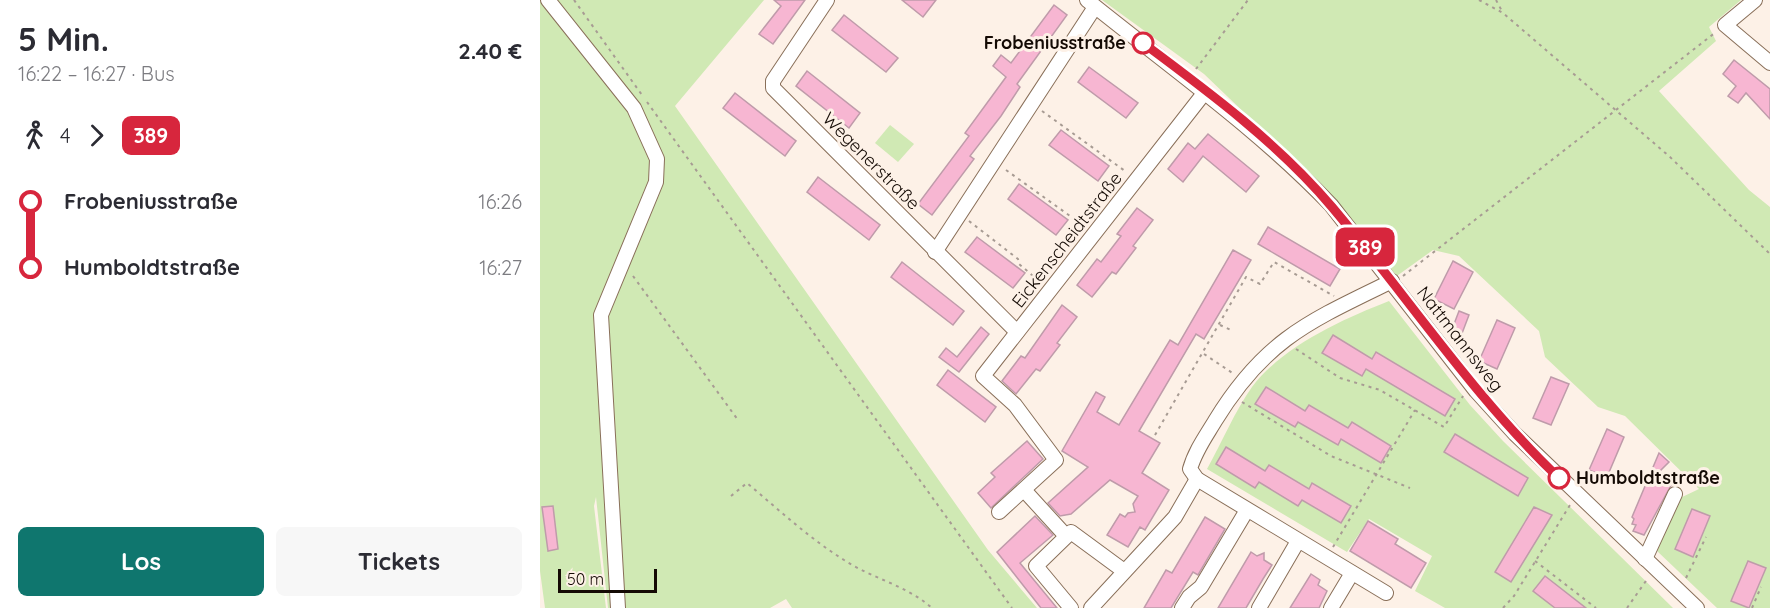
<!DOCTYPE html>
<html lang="de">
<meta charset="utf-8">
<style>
body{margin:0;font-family:Quicksand,sans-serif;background:#f7f7f7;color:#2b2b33;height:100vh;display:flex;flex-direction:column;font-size:22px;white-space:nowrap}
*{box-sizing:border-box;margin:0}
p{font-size:20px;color:#7c7c81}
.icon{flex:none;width:33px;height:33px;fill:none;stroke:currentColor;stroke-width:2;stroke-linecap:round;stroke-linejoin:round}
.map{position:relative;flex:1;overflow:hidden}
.drawer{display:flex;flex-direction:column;background:#fff;width:540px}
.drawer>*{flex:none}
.badge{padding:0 12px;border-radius:9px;font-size:21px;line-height:39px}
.scale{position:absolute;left:18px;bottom:15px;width:99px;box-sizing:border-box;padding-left:6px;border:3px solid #140a04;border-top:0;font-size:16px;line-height:21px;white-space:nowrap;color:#140a04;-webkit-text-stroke:4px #fdf1e7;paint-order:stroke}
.map>.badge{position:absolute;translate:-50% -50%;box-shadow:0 0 0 3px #fff}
.legs{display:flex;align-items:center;gap:9px;height:66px;padding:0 18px;font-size:20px}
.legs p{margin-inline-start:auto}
.overview{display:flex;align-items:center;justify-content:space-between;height:102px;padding:0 18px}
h1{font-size:33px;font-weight:800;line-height:45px}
.action{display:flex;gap:12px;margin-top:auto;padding:12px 18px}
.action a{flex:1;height:69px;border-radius:9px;background:#0f766e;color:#fff;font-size:24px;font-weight:800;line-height:69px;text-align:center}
.action a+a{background:#f7f7f7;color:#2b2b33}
ul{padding:0 18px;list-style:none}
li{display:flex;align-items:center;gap:21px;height:66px;font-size:22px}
li i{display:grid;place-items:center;width:9px;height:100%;margin:0 8px;background:currentColor}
li i::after{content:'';width:15px;height:15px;margin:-8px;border:4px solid;border-radius:50%;background:#fff}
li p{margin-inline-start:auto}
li:first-child i{background:linear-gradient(#0000 50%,currentColor 0)}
li:last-child i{background:linear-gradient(currentColor 50%,#0000 0)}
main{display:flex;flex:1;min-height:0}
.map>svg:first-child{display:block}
.green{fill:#d0e9b4}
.building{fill:#f7b6d2;stroke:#bf9baa;stroke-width:1.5}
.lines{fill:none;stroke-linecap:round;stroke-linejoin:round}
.minor-casing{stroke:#896f59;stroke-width:16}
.path{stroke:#a79b93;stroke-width:2;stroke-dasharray:3 4.5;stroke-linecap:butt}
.minor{stroke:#fff;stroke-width:14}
.line-1-casing{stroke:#fff;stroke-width:14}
.line-1{stroke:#d7263d;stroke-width:9}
.stop-1-dot{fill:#fff;stroke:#d7263d;stroke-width:3}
.labels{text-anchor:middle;stroke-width:6;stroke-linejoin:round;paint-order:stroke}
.stop-label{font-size:18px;font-weight:bold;fill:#140a04;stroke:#fdf1e7;text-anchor:end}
.street-label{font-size:18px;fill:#140a04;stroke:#fdf1e7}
</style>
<main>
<section class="drawer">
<div class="overview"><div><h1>5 Min.</h1><p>16:22 – 16:27 · Bus</p></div><b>2.40 €</b></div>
<div class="legs"><svg class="icon" aria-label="walk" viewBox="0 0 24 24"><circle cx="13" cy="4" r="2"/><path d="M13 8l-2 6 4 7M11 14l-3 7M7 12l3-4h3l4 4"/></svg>4<svg class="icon" aria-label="forward" viewBox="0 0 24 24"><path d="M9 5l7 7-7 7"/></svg><b class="badge" style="background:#d7263d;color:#fff">389</b></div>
<ul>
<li><i style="color:#d7263d"></i><b>Frobeniusstraße</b><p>16:26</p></li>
<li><i style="color:#d7263d"></i><b>Humboldtstraße</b><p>16:27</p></li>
</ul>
<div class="action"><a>Los</a><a>Tickets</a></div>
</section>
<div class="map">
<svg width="1230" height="608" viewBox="0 0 1230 608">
<rect width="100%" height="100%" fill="#fdf1e7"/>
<!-- green -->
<g class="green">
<path d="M 0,0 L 4,0 L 49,56 L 58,51 L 17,0 L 224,0 L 135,106 L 448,550 L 497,608 L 252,608 L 246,599 L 230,608 L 68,608 L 56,497 L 54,506 L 66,608 L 5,608 L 0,571 Z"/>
<path d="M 562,0 L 1201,0 L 1169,27 L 1176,41 L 1119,91 L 1209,190 L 1230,207 L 1230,608 L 1177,608 L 1117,551 L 1138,499 L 1159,489 L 1085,416 L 1058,407 L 1005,357 L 999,331 L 919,256 L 893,250 L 854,278 L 760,166 L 664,74 Z"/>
<path d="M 350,125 L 374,144 L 358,162 L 335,143 Z"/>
<path d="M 849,301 L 930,405 L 963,441 L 1133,608 L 905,608 L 875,591 L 892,556 L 829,519 L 807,552 L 667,469 C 682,442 695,411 712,387 C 743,346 803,319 849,301 Z"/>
</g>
<!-- building -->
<g class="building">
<path d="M 234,0 L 265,0 L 233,44 L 219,34 L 241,6 Z"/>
<path d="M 362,0 L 396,0 L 383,17 Z"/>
<path d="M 514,5 L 527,15 L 477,84 L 480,87 L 461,116 L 430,156 L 434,159 L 392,215 L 378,204 L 429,136 L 425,133 L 466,77 L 453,66 L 461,55 L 471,63 Z"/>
<path d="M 304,15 L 358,58 L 346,72 L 292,30 Z"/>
<path d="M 1194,60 L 1230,89 L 1230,119 L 1206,93 L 1198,103 L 1188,96 L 1196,86 L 1183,74 Z"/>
<path d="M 549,67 L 598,103 L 586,118 L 538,82 Z"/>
<path d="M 267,71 L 320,113 L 309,128 L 256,86 Z"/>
<path d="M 195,93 L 256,141 L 245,156 L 183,108 Z"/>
<path d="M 521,130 L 569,166 L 558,181 L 509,145 Z"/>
<path d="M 668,134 L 719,176 L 706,192 L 663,156 L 643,182 L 628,169 L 648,143 L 655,149 Z"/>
<path d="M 278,177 L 340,225 L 329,240 L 267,192 Z"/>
<path d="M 479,184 L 528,220 L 516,235 L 468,199 Z"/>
<path d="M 597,208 L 613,220 L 593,246 L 596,248 L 576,274 L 572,272 L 552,297 L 537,285 L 557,259 L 561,262 L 581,236 L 577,234 Z"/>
<path d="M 728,227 L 800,269 L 790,286 L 718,244 Z"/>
<path d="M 437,237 L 485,273 L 473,288 L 425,252 Z"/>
<path d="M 693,250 L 711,260 L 664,339 L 656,334 L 599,431 L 620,443 L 602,473 L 629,490 L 605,530 L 600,527 L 588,547 L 567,535 L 580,514 L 585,517 L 588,513 L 595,512 L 593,504 L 598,496 L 570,480 L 531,514 L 520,516 L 508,503 L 548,467 L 522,451 L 556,392 L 565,397 L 557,412 L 579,425 L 630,340 L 638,345 Z"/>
<path d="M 913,261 L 933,272 L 914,309 L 894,299 Z"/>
<path d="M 362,262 L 424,311 L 413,325 L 351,277 Z"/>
<path d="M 522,305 L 537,317 L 517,343 L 520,345 L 500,371 L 496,369 L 476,394 L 462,381 L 481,356 L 485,358 Z"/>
<path d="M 919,311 L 929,315 L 921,336 L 911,332 Z"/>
<path d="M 957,320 L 975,328 L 957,369 L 939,361 Z"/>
<path d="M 441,327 L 449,334 L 419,372 L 399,357 L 406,348 L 417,357 Z"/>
<path d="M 793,335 L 832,359 L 836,352 L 915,399 L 905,416 L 826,369 L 822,376 L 782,353 Z"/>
<path d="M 408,370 L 456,407 L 445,422 L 397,385 Z"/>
<path d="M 1011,377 L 1029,384 L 1011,425 L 993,418 Z"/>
<path d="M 726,387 L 765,411 L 769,405 L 808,428 L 812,422 L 851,446 L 841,463 L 801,439 L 798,445 L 758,422 L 755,427 L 715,404 Z"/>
<path d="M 1067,429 L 1084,437 L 1067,477 L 1049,470 Z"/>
<path d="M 915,434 L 988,478 L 978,496 L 904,452 Z"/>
<path d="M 487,441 L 503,459 L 451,508 L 438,493 L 455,477 L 451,473 Z"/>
<path d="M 686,447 L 725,471 L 729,465 L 769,489 L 772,483 L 811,506 L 801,523 L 762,500 L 758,506 L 719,482 L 715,488 L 676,464 Z"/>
<path d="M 1119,453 L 1129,462 L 1119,472 L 1135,478 L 1104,535 L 1093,531 L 1096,525 L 1092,524 L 1094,519 L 1092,517 Z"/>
<path d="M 13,506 L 18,549 L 8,551 L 2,507 Z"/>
<path d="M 994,507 L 1012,515 L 971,582 L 955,572 Z"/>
<path d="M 1152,509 L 1170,516 L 1153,557 L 1135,549 Z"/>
<path d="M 495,516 L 513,535 L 480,563 L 517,608 L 501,608 L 457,552 Z"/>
<path d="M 665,517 L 685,529 L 658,575 L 653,572 L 631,608 L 604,608 L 626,570 L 632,573 Z"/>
<path d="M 828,521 L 858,539 L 855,544 L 886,563 L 871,588 L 810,551 Z"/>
<path d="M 711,552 L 717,556 L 724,553 L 724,560 L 732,565 L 723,579 L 706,608 L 678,608 Z"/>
<path d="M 1208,561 L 1226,568 L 1209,608 L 1191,601 Z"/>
<path d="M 771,574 L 780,580 L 778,585 L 787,591 L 779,608 L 750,608 Z"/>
<path d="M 1005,576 L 1046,608 L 1015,608 L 993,591 Z"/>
</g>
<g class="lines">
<defs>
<g id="minor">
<path d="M 8,0 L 94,108 L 117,159 L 116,182 L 61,315 L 78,608"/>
<path d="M 287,0 L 233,81 L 233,88 L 477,332"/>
<path d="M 547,0 C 630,67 717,128 791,205 L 936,391 L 975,434 L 1157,608"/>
<path d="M 1215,0 L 1185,25 L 1230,63"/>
<path d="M 395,252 L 555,7"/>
<path d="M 484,490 L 526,536"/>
<path d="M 459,512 L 516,460 L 475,405 L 443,376 L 665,92"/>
<path d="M 1105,559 L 1135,494"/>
<path d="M 846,593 L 657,479 L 650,469 C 655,451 666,436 675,421 C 725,339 770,321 852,281"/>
<path d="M 531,608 L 496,566 L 531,532 L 584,571"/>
<path d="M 551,608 L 635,517 L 657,479"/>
<path d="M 642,608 L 649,597 L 661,587 L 707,510"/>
<path d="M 719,608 L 758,541"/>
<path d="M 791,608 L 812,573"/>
</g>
</defs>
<!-- minor casing -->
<use href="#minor" class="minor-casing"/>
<!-- path -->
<g class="path">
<path d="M 34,0 L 102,95"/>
<path d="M 939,0 L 963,13 L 1130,157 L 1230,254"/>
<path d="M 956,0 L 963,13"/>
<path d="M 656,69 L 708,0"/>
<path d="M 107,102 L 472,608"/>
<path d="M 502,111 L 585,171"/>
<path d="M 466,170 L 544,226"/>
<path d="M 429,221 L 478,259 L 479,264 L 499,281"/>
<path d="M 93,276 L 198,420"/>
<path d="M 863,276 L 1176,32"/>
<path d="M 680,325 L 691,330"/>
<path d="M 756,349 L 800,378 L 840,390 L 904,427 L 923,396"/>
<path d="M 664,354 L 694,374"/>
<path d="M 702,402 L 791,456 L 870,488"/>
<path d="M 615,435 L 706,277 L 720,284 L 734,262 L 794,296"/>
<path d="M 191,496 L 207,483 C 239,510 269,538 304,560 C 333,579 366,585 392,608"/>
<path d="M 793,547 L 875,410"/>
<path d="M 995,561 L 1056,608"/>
<path d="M 1146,578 L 1166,537"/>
<path d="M 963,608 L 974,596 L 1030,505"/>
<path d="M 1087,608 L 1108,578"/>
<path d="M 1212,608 L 1221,587"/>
</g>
<!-- minor -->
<use href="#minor" class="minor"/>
</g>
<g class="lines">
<defs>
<path id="line-1" d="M 603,43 C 669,92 739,144 792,207 C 868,297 933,396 1019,478"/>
</defs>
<!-- line-1 casing -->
<use href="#line-1" class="line-1-casing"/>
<!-- line-1 -->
<use href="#line-1" class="line-1"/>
</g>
<!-- markers -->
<g class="stop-1-dot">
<circle cx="603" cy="43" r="10"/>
<circle cx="1019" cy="478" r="10"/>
</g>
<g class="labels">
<!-- stop labels -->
<g class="stop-label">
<text x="586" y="49">Frobeniusstraße</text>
<text x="1036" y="484" text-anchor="start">Humboldtstraße</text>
</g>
<!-- street labels -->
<g class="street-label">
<text transform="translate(331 161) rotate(45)" y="6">Wegenerstraße</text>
<text transform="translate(527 240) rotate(-52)" y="6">Eickenscheidtstraße</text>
<text transform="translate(920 339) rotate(52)" y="6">Nattmannsweg</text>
</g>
</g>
</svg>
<div class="scale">50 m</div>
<b class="badge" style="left:825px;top:247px;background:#d7263d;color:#fff">389</b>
</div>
</main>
